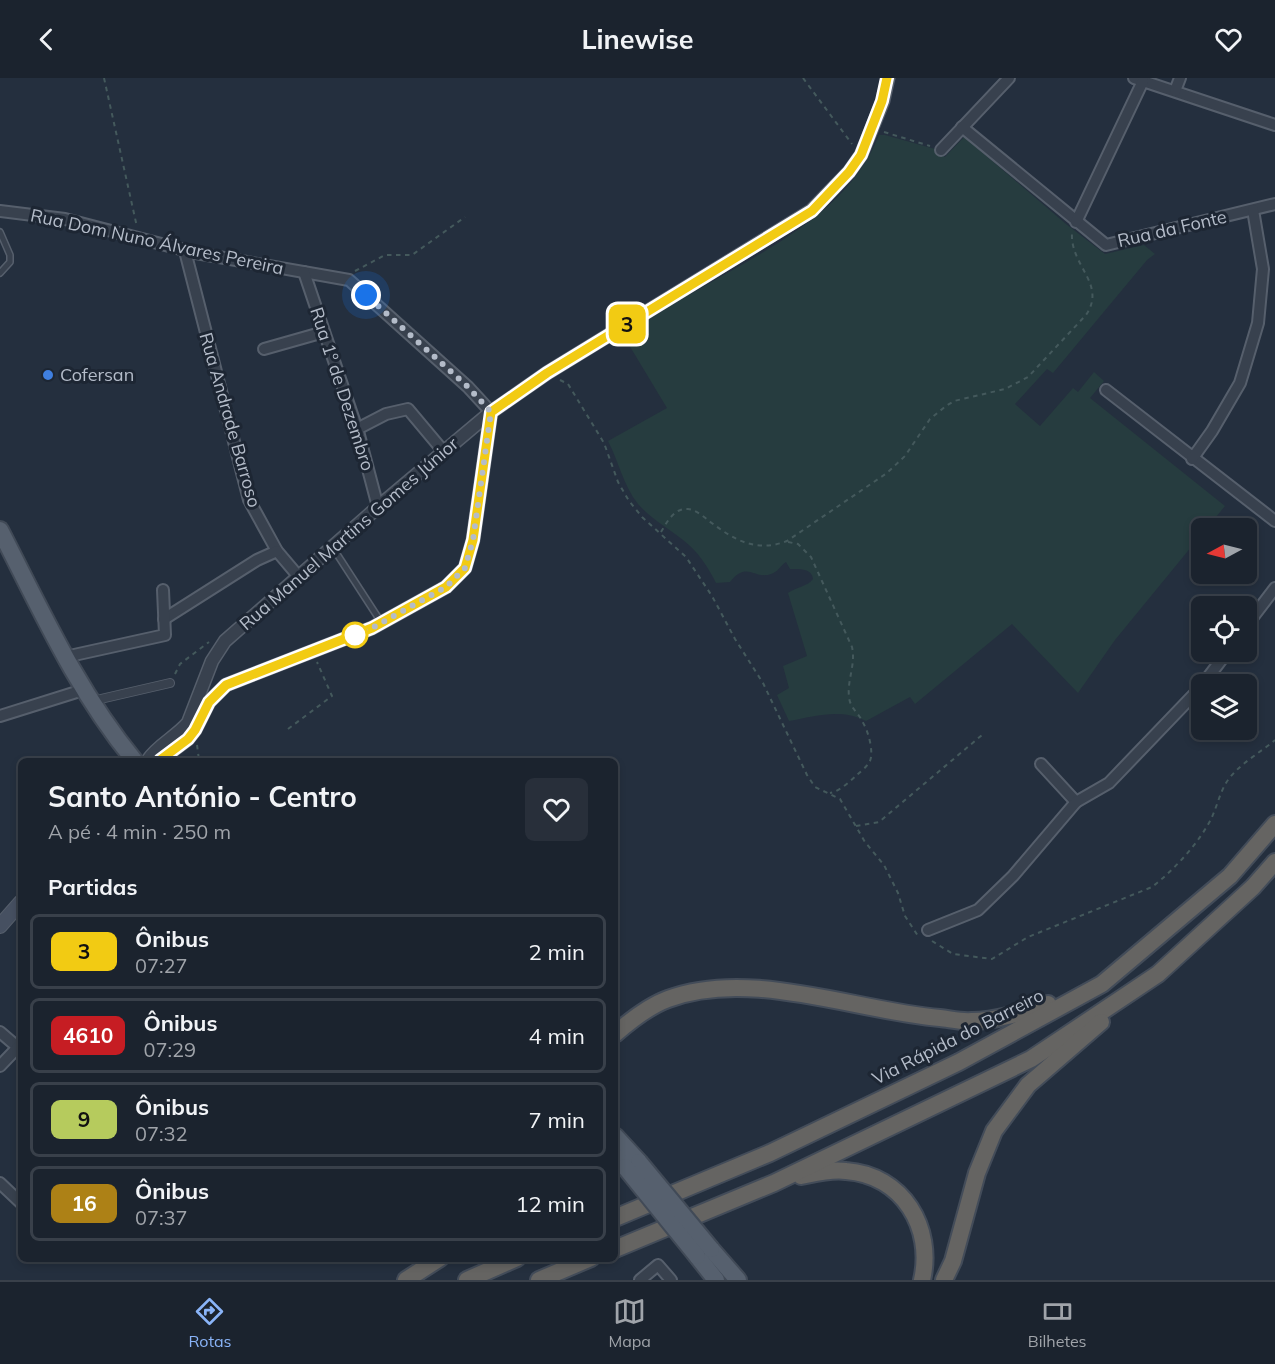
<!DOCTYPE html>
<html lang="pt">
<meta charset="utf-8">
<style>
body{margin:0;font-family:Mulish,sans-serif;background:#282f3a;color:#f1f3f6;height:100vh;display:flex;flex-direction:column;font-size:22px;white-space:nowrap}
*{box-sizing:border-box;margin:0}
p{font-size:20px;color:#a0a4aa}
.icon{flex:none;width:33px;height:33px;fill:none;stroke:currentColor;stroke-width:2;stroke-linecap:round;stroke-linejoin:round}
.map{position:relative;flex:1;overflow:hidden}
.drawer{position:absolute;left:18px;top:680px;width:600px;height:504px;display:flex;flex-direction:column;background:#1b232e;border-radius:9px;box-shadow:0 3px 9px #0003,0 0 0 2px #39404a}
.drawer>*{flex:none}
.badge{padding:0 12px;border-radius:9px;font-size:21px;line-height:39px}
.needle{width:39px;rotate:263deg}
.tools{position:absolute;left:1191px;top:440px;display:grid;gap:12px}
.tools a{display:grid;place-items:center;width:66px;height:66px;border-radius:9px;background:#1b232e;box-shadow:0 3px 9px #0003,0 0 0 2px #39404a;font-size:30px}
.you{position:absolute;width:30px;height:30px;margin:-15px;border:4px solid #fff;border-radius:50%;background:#1a73e8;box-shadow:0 0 0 9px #1a73e833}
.map>.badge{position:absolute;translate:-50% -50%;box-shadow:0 0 0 3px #fff}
h2{padding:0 30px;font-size:22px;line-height:54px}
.round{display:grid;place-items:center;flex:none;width:63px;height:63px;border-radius:9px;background:#282f3a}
.head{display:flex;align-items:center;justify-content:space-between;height:102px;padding:0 30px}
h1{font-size:28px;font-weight:700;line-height:45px}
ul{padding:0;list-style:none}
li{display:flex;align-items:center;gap:18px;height:75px;margin:0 12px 9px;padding:0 18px;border:3px solid #39404a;border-radius:9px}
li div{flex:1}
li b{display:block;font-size:22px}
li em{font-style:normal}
li .badge{min-width:66px;font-weight:700;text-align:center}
header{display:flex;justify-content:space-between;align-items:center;height:78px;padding:0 30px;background:#1b232e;font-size:27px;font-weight:700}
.menu{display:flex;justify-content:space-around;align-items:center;height:84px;border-top:2px solid #39404a;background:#1b232e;font-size:16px;color:#a0a4aa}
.menu a{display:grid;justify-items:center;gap:3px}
.menu .selected{color:#8ab4f8}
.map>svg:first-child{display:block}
.green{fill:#263c3f}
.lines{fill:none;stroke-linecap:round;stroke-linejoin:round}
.service-casing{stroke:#565f6c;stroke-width:8}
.pedestrian-casing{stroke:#565f6c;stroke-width:10}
.minor-casing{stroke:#565f6c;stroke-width:14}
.tertiary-casing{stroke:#565f6c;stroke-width:15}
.secondary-casing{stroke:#565f6c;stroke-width:16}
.primary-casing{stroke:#414a57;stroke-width:20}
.trunk-casing{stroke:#434c59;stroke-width:20}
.path{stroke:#44595c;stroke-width:2;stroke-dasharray:4.5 4.5;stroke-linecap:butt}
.service{stroke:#38414e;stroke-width:5}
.pedestrian{stroke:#38414e;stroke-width:8}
.minor{stroke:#38414e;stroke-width:10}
.tertiary{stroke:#38414e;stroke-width:12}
.secondary{stroke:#465061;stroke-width:14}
.primary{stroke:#56606e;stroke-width:16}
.trunk{stroke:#656462;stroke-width:16}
.primary-bridge-casing{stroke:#414a57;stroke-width:20;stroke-linecap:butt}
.primary-bridge{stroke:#56606e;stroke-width:16}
.line-casing{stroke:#fff;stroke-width:14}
.line{stroke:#f2cb13;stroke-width:9}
.walk{stroke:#b4bcc9;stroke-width:6;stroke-dasharray:0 10.8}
.shop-dot{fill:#3f7fe0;stroke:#1d2633;stroke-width:2}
.stop-dot{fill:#fff;stroke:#f2cb13;stroke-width:3}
.labels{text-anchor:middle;stroke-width:6;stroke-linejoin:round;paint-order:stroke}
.street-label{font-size:18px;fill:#b4bcc9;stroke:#1d2633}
.poi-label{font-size:18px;fill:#b4bcc9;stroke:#1d2633;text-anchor:start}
</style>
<header><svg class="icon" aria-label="back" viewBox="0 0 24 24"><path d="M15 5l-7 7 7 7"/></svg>Linewise<svg class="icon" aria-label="heart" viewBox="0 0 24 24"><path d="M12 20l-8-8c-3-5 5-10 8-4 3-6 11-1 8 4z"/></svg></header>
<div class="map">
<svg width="1275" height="1202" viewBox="0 0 1275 1202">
<rect width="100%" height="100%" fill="#242f3e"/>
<!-- green -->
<path class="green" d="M 879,57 L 885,57 L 935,71 L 945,79 L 964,59 L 1066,146 L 1105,176 L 1144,167 L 1155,176 L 1147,182 L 1053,295 L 1047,291 L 1015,326 L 1040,348 L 1073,310 L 1078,314 L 1094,294 L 1104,303 L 1090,320 L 1225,428 L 1207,450 L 1202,450 L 1201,457 L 1115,562 L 1078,615 L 1012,546 L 915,626 L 910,619 L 866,643 C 841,630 815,638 789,643 L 777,617 L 789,610 L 783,588 L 807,578 L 788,515 C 796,509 807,509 813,501 C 812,490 799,491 790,491 L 786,484 C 780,488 778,494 771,496 C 754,502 747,482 730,504 L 716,505 C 709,491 701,478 689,467 C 672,452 653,443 638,426 C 623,407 619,384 608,363 L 667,330 L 623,257 C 652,240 680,221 710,205 C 775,167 850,131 879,57 Z"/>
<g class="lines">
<defs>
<g id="service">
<path d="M 0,154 L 10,177 L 10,184 L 0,195"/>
<path d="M 333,470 L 381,544"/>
</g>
<path id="pedestrian" d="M 92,623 L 170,605"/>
<g id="minor">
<path d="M 1134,0 L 1275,47"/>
<path d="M 1175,13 L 1180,0"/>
<path d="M 962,49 L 1106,167 L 1275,126"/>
<path d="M 941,72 L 1009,0"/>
<path d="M 0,133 L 65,141 L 196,175 L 349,202 L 468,309 L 491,334"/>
<path d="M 1076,144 L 1143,3"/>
<path d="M 185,173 L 249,422 L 277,473 L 299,499"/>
<path d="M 304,194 L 359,357 L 378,429"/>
<path d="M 264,271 L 324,254"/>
<path d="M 1106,312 L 1275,443"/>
<path d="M 357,351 L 386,336 L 408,331 L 444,374"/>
<path d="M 1192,381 L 1212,353 L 1240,305 L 1258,245 L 1263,191 L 1253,132"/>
<path d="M 164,541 L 257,482 L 277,473"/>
<path d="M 1246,548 L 1275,510"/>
<path d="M 65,579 L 165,557 L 163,512"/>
<path d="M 1203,606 L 1228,573"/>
<path d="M 0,638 L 83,612"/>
<path d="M 1041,686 L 1076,724"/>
<path d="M 928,852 L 978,832 L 1013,798 L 1076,724 L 1109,705 L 1202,608"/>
<path d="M 0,954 L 21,972"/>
<path d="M 0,988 L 21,966"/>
<path d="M 0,1105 L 21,1125"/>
<path d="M 640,1202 L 658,1187 L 671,1202"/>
</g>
<g id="tertiary">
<path d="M 148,682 C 158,667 176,659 188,645 L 212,583 L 225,563 L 378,429 L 491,334 L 547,295 L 811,133 L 849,94 L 861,77 L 883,23 L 888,0"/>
<path d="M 160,682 L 188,661 L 195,652 L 209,624 L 226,607 L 372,550 L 446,509 L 465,490 L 473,462 L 491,334"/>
</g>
<path id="secondary" d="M 0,848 L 21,824"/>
<g id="primary">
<path d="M 0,452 C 41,532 77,613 134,682"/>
<path d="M 615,1058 L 639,1084"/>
<path d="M 615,1078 L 625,1089"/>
<path d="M 711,1171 L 738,1202"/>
<path d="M 697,1178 L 716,1202"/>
</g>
<g id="trunk">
<path d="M 615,956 C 631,942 649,928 668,921 C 750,890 856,933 940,940 C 950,941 961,944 972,943 C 993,943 1027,934 1048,926"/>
<path d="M 801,1098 C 816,1095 831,1091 846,1093 C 903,1097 934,1150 922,1202"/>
<path d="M 615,1140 L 770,1075 L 959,984 L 1102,906 L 1230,798 L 1275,746"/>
<path d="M 615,1171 L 774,1105 L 1031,981 L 1158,896 L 1253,809 L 1275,784"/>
<path d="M 406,1202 L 440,1180"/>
<path d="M 467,1202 L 517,1180"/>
<path d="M 539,1202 L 591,1180"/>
<path d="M 944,1202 L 953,1183 L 977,1095 L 994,1053 L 1028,1007 L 1101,944"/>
</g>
</defs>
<!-- service casing -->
<use href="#service" class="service-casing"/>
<!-- pedestrian casing -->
<use href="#pedestrian" class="pedestrian-casing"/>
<!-- minor casing -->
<use href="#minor" class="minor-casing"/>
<!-- tertiary casing -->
<use href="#tertiary" class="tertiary-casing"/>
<!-- secondary casing -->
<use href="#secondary" class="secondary-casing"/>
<!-- primary casing -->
<use href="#primary" class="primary-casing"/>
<!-- trunk casing -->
<use href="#trunk" class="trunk-casing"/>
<!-- path -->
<g class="path">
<path d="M 104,0 L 137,149"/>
<path d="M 803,0 L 852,66"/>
<path d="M 884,54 L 930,68"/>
<path d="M 355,193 L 385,177 L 412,177 L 465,139"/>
<path d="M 560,302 L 568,306 L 604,365 L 618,404 L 629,423 L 642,439 L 686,479 L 712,518 L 735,561 L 763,605 L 807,697 L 815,709 L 840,721 L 865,764 L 884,787 L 898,815 L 905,838 L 918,858"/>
<path d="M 661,454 C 667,444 674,430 688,431 C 696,432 703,438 709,443 C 734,462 756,475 787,463 L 887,395 L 905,378 L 930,341 L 946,328 L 954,323 L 1005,311 L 1028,299 L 1086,237 C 1107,206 1070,188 1072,155"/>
<path d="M 788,464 L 798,466 L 811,479 L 852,569 C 856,586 847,602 849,619 C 850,630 858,634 862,643 C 868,652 874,673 870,683 C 867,689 861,693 857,697 C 849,704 840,713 830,715"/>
<path d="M 175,596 L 180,586 L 209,564"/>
<path d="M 288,651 L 332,618 L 317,584"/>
<path d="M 197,667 L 199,682"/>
<path d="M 856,748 L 879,744 L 982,657"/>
<path d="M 932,863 L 953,876 L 992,881 L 1028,859 L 1152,809 C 1174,792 1200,764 1212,739 C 1217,728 1220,715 1226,705 C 1237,687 1260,675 1275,662"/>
</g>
<!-- service -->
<use href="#service" class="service"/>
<!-- pedestrian -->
<use href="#pedestrian" class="pedestrian"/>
<!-- minor -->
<use href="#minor" class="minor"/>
<!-- tertiary -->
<use href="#tertiary" class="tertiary"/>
<!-- secondary -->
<use href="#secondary" class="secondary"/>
<!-- primary -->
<use href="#primary" class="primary"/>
<!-- trunk -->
<use href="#trunk" class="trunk"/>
<defs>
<g id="primary-bridge">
<path d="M 639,1084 L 711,1171"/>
<path d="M 625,1089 L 697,1178"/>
</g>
</defs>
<!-- primary-bridge casing -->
<use href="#primary-bridge" class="primary-bridge-casing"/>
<!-- primary-bridge -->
<use href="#primary-bridge" class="primary-bridge"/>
</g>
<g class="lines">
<defs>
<path id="line" d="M 160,682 L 188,661 L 195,652 L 209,624 L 226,607 L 372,550 L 446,509 L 465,490 L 473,462 L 491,334 L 547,295 L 812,133 L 849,94 L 861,77 L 882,23 L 887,0"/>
</defs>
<!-- line casing -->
<use href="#line" class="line-casing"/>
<!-- line -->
<use href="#line" class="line"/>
<!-- walk -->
<path class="walk" d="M 355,557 L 372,550 L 446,509 L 465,490 L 473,462 L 491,334 L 468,309 L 366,217"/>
</g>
<!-- markers -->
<circle class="shop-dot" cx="48" cy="297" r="6"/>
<circle class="stop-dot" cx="355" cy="557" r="12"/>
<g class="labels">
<!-- street labels -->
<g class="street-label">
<text transform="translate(1172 151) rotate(-13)" y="6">Rua da Fonte</text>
<text transform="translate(157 164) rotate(12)" y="6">Rua Dom Nuno Álvares Pereira</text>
<text transform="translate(342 311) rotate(72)" y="6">Rua 1º de Dezembro</text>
<text transform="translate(230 342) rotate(74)" y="6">Rua Andrade Barroso</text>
<text transform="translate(349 456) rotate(-41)" y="6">Rua Manuel Martins Gomes Júnior</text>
<text transform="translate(958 959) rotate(-27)" y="6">Via Rápida do Barreiro</text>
</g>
<!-- poi labels -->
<g class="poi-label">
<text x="60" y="303">Cofersan</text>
</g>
</g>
</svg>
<div class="tools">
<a><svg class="needle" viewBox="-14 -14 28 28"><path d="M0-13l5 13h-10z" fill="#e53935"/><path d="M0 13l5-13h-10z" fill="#a0a4aa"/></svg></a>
<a><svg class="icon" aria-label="locate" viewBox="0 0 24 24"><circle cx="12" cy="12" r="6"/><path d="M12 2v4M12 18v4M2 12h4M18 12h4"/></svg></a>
<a><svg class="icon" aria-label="layers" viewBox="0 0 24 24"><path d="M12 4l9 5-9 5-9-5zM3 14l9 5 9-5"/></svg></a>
</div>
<div class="you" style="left:366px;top:217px"></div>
<b class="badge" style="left:627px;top:246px;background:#f2cb13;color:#111">3</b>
<section class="drawer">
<div class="head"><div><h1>Santo António - Centro</h1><p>A pé · 4 min · 250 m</p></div><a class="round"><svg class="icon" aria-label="heart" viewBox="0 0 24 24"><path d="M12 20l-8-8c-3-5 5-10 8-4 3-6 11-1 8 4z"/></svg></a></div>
<h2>Partidas</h2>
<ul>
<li><span class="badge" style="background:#f2cb13;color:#111">3</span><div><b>Ônibus</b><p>07:27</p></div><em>2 min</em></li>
<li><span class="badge" style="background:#c61d23;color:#fff">4610</span><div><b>Ônibus</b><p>07:29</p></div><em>4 min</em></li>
<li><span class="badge" style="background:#b6cb5d;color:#111">9</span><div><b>Ônibus</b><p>07:32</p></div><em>7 min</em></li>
<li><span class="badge" style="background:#ad8116;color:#fff">16</span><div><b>Ônibus</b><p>07:37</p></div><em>12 min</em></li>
</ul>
</section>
</div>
<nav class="menu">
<a class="selected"><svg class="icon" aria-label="directions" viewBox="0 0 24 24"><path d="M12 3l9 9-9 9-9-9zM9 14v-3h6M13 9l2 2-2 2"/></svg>Rotas</a>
<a><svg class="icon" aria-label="map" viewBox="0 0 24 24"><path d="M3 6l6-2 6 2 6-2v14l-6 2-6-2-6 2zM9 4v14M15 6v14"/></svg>Mapa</a>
<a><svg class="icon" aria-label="tickets" viewBox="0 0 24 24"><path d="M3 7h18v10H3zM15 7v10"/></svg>Bilhetes</a>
</nav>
